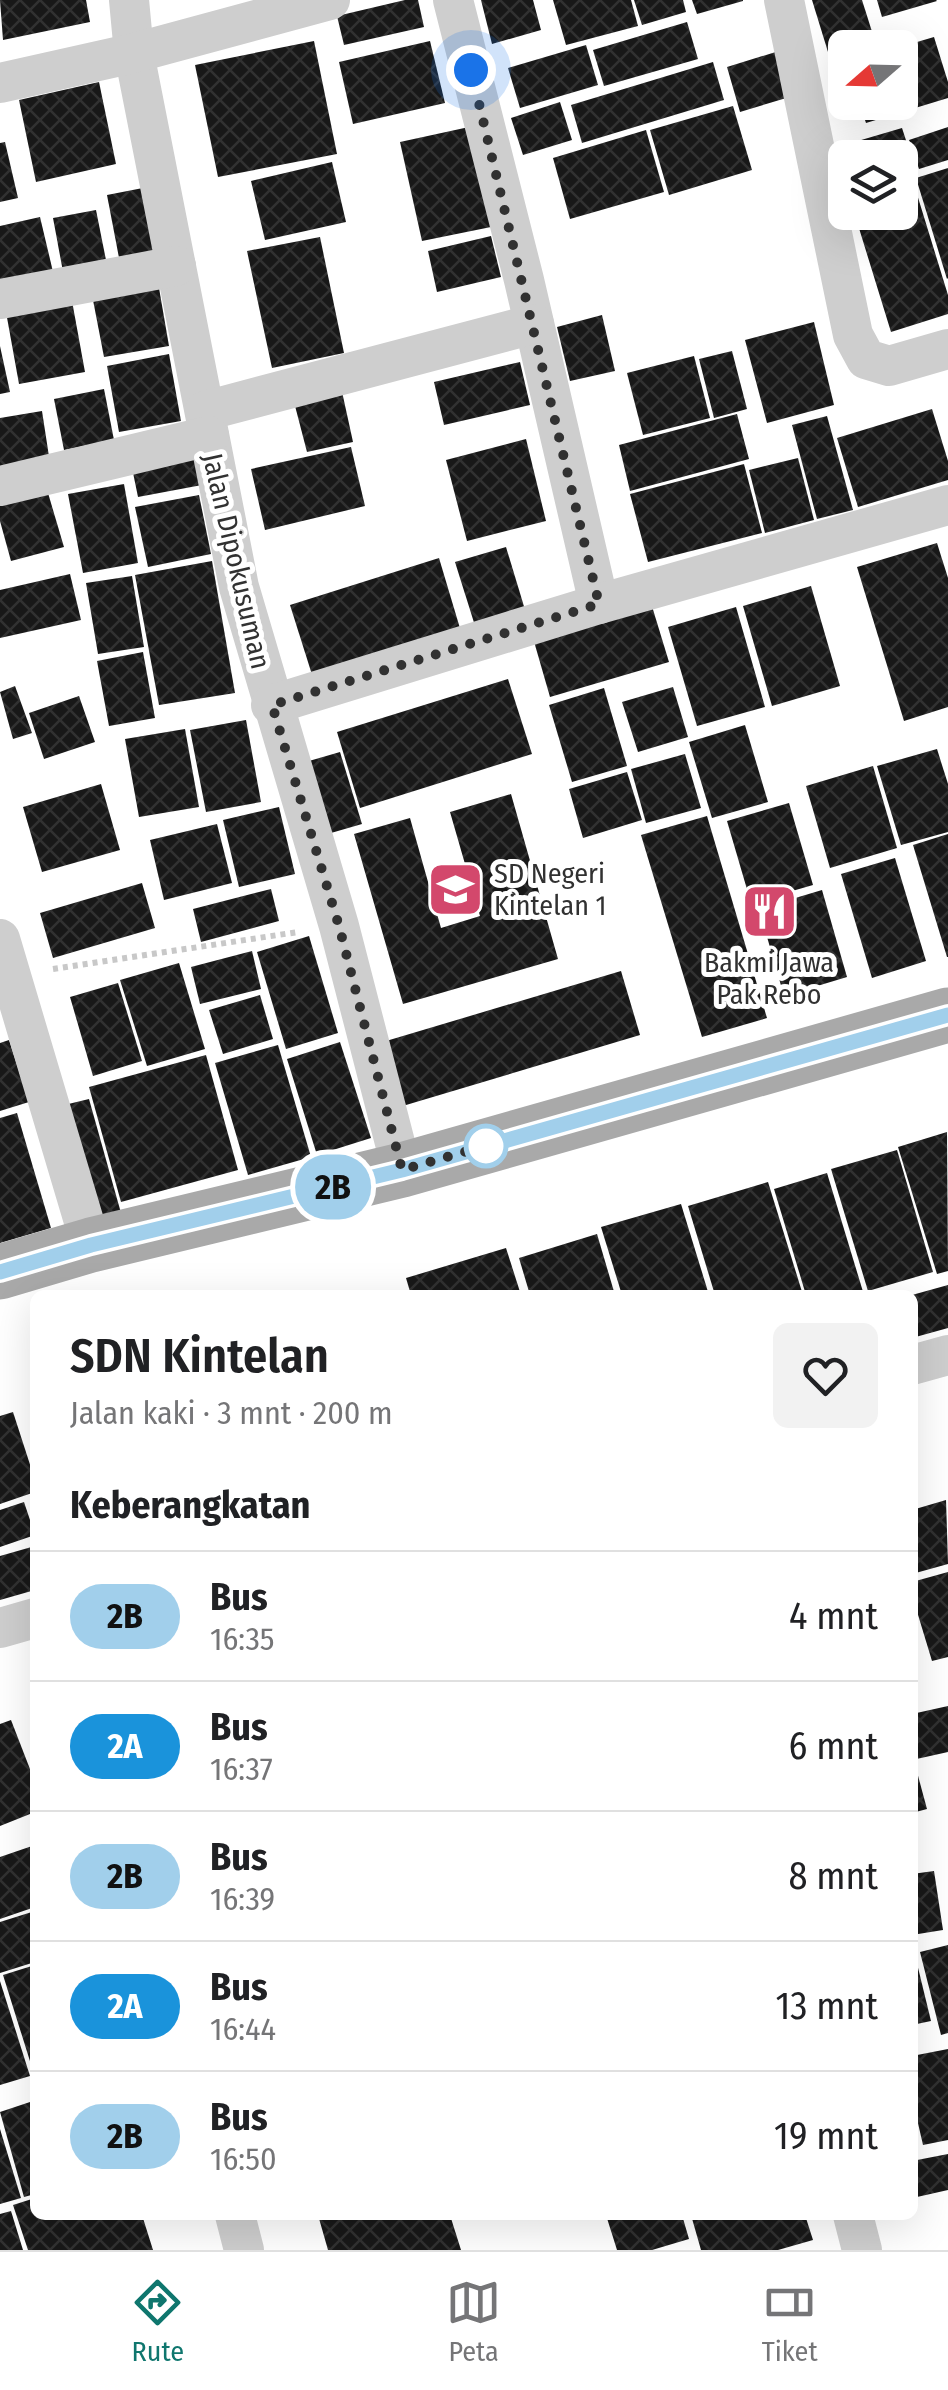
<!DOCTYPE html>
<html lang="id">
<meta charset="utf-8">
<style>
body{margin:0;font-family:"Fira Sans Condensed",sans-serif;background:#f2f2f2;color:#202124;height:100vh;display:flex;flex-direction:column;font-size:38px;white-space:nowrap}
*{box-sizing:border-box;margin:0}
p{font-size:32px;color:#757577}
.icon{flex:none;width:55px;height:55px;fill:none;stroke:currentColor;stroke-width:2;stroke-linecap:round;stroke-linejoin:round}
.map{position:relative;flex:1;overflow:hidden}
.details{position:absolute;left:30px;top:1290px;width:888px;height:930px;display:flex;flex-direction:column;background:#fff;border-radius:15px;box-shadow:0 10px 40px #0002}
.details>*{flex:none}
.badge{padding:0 20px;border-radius:32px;font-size:35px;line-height:65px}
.needle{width:65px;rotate:250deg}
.fabs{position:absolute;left:828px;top:30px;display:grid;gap:20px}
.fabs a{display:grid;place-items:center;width:90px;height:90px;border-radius:15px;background:#fff;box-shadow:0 10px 40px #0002;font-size:50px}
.you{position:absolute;width:50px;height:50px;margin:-25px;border:8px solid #fff;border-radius:50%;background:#1a73e8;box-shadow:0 0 0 15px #1a73e833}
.map>.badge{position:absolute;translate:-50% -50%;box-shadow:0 0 0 5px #fff}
h2{padding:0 40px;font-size:38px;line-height:90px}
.round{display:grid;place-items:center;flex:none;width:105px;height:105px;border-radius:15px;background:#f2f2f2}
.headline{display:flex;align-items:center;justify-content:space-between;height:170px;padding:0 40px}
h1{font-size:48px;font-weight:600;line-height:75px}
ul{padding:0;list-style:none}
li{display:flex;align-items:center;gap:30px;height:130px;padding:0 40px;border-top:2px solid #e0e0e0}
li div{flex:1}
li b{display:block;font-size:38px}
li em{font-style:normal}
li .badge{min-width:110px;font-weight:700;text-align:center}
.tabs{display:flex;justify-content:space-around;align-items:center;height:140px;border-top:2px solid #e0e0e0;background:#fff;font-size:28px;color:#757577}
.tabs a{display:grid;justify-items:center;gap:5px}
.tabs .current{color:#0f766e}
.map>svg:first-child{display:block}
.building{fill:url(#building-cross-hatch)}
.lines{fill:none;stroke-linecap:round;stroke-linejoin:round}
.path{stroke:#c8c8c8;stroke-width:6;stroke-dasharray:5 5;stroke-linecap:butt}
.minor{stroke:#cecece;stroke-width:40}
.primary{stroke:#a9a9a9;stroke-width:55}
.line-casing{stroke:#fff;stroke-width:22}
.line{stroke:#a1cfeb;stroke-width:15}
.walk{stroke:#313131;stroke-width:10;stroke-dasharray:0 18}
.stop-dot{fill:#fff;stroke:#a1cfeb;stroke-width:5}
.labels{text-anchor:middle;stroke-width:10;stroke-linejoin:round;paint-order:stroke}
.street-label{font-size:28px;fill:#313131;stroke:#fff}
.poi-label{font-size:28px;fill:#313131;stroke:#fff;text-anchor:start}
</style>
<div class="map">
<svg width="948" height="2250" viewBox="0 0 948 2250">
<defs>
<pattern id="building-cross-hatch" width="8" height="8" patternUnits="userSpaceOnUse" patternTransform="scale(2.5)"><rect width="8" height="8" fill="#181818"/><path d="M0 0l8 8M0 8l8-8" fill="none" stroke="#313131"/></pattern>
</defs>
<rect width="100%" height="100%" fill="#fff"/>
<!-- building -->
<g class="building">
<path d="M 0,0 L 86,0 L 90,22 L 3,40 Z"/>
<path d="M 405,0 L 418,0 L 424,27 L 344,45 L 337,16 Z"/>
<path d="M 481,0 L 533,0 L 541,30 L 492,44 Z"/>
<path d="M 553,0 L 631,0 L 638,26 L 566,45 Z"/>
<path d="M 634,0 L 683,0 L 686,12 L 642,25 Z"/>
<path d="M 692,0 L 743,0 L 743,1 L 697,14 Z"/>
<path d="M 812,0 L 862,0 L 874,38 L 828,52 Z"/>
<path d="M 877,0 L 936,0 L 937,1 L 882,17 Z"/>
<path d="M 687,22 L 698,59 L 604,86 L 593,50 Z"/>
<path d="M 934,37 L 948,82 L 948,98 L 866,123 L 859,102 L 900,102 L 900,47 Z"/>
<path d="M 314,41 L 337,154 L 218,177 L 195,65 Z"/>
<path d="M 430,41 L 445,103 L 353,124 L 339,62 Z"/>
<path d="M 586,45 L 598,85 L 520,108 L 508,68 Z"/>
<path d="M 779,51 L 793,96 L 740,112 L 727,67 Z"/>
<path d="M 713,62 L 724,100 L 582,143 L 571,105 Z"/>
<path d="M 99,82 L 116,164 L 36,182 L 19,100 Z"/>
<path d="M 560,102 L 572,140 L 523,155 L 511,118 Z"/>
<path d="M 733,106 L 752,170 L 669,195 L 650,130 Z"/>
<path d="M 469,127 L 491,227 L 422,241 L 400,142 Z"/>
<path d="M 948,127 L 948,160 L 919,169 L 909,140 Z"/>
<path d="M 902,128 L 917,174 L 900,179 L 900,158 L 845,158 L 844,181 L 834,148 Z"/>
<path d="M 646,130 L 664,192 L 570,219 L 553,158 Z"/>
<path d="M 5,142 L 18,198 L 0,202 L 0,143 Z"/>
<path d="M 332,162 L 346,222 L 265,240 L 251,181 Z"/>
<path d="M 948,168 L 948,278 L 947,279 L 916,178 Z"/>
<path d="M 912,178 L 948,295 L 948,314 L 891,332 L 854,212 L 900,212 L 900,182 Z"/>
<path d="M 148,187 L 161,256 L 120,263 L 107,195 Z"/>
<path d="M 96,210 L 108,270 L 64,277 L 53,218 Z"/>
<path d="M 40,217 L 54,276 L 0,288 L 0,226 Z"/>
<path d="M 491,236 L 501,277 L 437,292 L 428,251 Z"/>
<path d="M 320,237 L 344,353 L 272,368 L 247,251 Z"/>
<path d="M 159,288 L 169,346 L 104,357 L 93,300 Z"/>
<path d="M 72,301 L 85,372 L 19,384 L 6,312 Z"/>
<path d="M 602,315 L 615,371 L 570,381 L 557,327 Z"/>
<path d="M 814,322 L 834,405 L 767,423 L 745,340 Z"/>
<path d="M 0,346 L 10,392 L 0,394 Z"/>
<path d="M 732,351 L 747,409 L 714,418 L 699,359 Z"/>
<path d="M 169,354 L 181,421 L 119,432 L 107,366 Z"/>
<path d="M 694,356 L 710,418 L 643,435 L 627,373 Z"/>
<path d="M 520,362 L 530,405 L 444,425 L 434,382 Z"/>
<path d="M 341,387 L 353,442 L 307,452 L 294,402 Z"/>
<path d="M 104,389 L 114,440 L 64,450 L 54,399 Z"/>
<path d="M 932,409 L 948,461 L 948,480 L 858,507 L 837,438 Z"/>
<path d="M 42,411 L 50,463 L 0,471 L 0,418 Z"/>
<path d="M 737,414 L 749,459 L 630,491 L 619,445 Z"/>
<path d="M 827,416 L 853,510 L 817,519 L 792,425 Z"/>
<path d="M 526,439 L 546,521 L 467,541 L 446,460 Z"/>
<path d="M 195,446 L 202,485 L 138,497 L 130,458 Z"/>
<path d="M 351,447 L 365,506 L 265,530 L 251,469 Z"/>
<path d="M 798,458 L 814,520 L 765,533 L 749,470 Z"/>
<path d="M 744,464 L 762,533 L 648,562 L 630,494 Z"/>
<path d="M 124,484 L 138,563 L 83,573 L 68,494 Z"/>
<path d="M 48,493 L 64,547 L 11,561 L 0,521 L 0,506 Z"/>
<path d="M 199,495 L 211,554 L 148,567 L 135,507 Z"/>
<path d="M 937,543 L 948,578 L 948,707 L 904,721 L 857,567 Z"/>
<path d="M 506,547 L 526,613 L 476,629 L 455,562 Z"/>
<path d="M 439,558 L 462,635 L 314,681 L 290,605 Z"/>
<path d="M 212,561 L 235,693 L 159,705 L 135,575 Z"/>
<path d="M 70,574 L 81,620 L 0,638 L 0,590 Z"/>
<path d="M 132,576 L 144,647 L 98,654 L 86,583 Z"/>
<path d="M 811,586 L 840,686 L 772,706 L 743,606 Z"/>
<path d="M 651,603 L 669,662 L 550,697 L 533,638 Z"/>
<path d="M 736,607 L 765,707 L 697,726 L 668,627 Z"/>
<path d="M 143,652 L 155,718 L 109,726 L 97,661 Z"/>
<path d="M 508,679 L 532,754 L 360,808 L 337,732 Z"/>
<path d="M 15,686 L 32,733 L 13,739 L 0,692 Z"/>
<path d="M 673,687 L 688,737 L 638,752 L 622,702 Z"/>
<path d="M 604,688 L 627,766 L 572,782 L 549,705 Z"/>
<path d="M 79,696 L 95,742 L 44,759 L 29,713 Z"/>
<path d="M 246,720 L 261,802 L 206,812 L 190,730 Z"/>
<path d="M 745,725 L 768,802 L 712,818 L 689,742 Z"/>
<path d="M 185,729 L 199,807 L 139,817 L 125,739 Z"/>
<path d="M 937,749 L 948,784 L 948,832 L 901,845 L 877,766 Z"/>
<path d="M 340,752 L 362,824 L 331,833 L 309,761 Z"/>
<path d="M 685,754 L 701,808 L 646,823 L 631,769 Z"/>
<path d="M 873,766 L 897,848 L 830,868 L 806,786 Z"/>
<path d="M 627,772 L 642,820 L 583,838 L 569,789 Z"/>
<path d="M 101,784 L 120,850 L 42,872 L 23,807 Z"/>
<path d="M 511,794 L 558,959 L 403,1004 L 354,834 L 410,818 L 441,928 L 480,916 L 450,812 Z"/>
<path d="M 789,803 L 813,885 L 751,903 L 727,821 Z"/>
<path d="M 279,807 L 295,874 L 239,887 L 223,820 Z"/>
<path d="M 707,816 L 767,1018 L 702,1037 L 641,835 Z"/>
<path d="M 217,824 L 232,883 L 164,900 L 150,840 Z"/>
<path d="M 948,834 L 948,957 L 947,957 L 913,845 Z"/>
<path d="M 895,858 L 926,961 L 872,978 L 841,874 Z"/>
<path d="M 142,883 L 155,928 L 53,958 L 40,913 Z"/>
<path d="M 271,889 L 279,921 L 201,942 L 193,909 Z"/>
<path d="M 822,890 L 847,977 L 784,996 L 759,909 Z"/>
<path d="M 309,936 L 338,1033 L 286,1049 L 257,952 Z"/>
<path d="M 252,951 L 261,989 L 200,1004 L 191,967 Z"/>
<path d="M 179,963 L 205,1049 L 147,1066 L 120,980 Z"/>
<path d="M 621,971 L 640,1035 L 396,1108 L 376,1044 Z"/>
<path d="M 118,983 L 142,1061 L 93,1076 L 70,997 Z"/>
<path d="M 260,995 L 273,1039 L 223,1054 L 209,1010 Z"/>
<path d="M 9,1040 L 29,1102 L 0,1111 L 0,1043 Z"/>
<path d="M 340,1042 L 371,1138 L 317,1155 L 287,1059 Z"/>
<path d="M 278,1045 L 311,1157 L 248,1175 L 215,1063 Z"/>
<path d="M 206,1055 L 238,1170 L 121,1202 L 89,1087 Z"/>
<path d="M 89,1099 L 121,1213 L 89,1222 L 56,1107 Z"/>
<path d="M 17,1113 L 51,1228 L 0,1243 L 0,1118 Z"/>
<path d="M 947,1132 L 948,1271 L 937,1274 L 898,1147 Z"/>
<path d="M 897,1150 L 933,1272 L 868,1291 L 831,1169 Z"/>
<path d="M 827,1173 L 864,1295 L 806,1295 L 774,1189 Z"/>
<path d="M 768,1182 L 803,1295 L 715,1295 L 688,1206 Z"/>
<path d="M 681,1204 L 709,1295 L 622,1295 L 601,1227 Z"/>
<path d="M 597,1234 L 615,1295 L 530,1295 L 519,1258 Z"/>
<path d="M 506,1248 L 521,1295 L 411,1295 L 406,1278 Z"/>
<path d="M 948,1285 L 948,1328 L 912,1338 L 912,1295 Z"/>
<path d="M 13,1412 L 35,1480 L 35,1492 L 0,1504 L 0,1416 Z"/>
<path d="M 946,1500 L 948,1564 L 912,1574 L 912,1510 Z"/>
<path d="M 24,1502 L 35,1535 L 0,1547 L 0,1510 Z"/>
<path d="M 35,1546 L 35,1590 L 0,1600 L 0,1556 Z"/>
<path d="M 948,1572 L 948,1657 L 932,1661 L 912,1595 L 912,1582 Z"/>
<path d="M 948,1706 L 948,1752 L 912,1760 L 912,1714 Z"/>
<path d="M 11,1720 L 35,1782 L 35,1812 L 0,1826 L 0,1724 Z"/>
<path d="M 917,1772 L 927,1809 L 912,1813 L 912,1773 Z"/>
<path d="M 35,1845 L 35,1907 L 0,1919 L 0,1857 Z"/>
<path d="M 934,1871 L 943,1930 L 912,1935 L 912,1874 Z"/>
<path d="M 35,1911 L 35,1962 L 0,1973 L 0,1922 Z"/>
<path d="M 912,1943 L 931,2021 L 912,2025 Z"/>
<path d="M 948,1945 L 948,2033 L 941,2035 L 920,1952 Z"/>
<path d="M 35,1965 L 35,2074 L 34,2074 L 3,1975 Z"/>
<path d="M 0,1981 L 30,2076 L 0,2085 Z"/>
<path d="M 948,2049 L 948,2140 L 923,2145 L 912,2097 L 912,2056 Z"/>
<path d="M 33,2101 L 35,2194 L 24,2197 L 0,2112 Z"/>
<path d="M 0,2129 L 21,2198 L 0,2204 Z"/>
<path d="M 948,2154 L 948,2190 L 917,2197 L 912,2161 Z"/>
<path d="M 35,2198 L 35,2215 L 142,2215 L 153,2250 L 28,2250 L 13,2205 Z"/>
<path d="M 11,2211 L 23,2250 L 0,2250 L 0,2214 Z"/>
<path d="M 318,2215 L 450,2215 L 461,2250 L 328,2250 Z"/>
<path d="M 606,2215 L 682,2215 L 689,2239 L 652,2250 L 617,2250 Z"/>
<path d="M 691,2215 L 805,2215 L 813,2240 L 778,2250 L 701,2250 Z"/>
</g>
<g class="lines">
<!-- path -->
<path class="path" d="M 53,969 L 298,932"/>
<!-- minor -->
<g class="minor">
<path d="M 129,0 L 134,53 L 239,587 L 339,926 L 402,1170"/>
<path d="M 453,0 L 524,280 L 599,604"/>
<path d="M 784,0 L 853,335 L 866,359 L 889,366 L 948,349"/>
<path d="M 0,83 L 134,53 L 330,0"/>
<path d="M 0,299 L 176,266"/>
<path d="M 205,411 L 534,324"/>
<path d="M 0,486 L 209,436"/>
<path d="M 271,705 L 599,604 L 948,505"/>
<path d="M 0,939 L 91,1245"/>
<path d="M 912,1365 L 948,1355"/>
<path d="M 0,1628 L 35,1618"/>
<path d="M 235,2215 L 244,2250"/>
<path d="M 853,2215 L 862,2250"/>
</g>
<!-- primary -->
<path class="primary" d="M 0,1272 L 91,1245 L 402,1170 L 948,1015"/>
</g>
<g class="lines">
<defs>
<path id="line" d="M 0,1272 L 91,1245 L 402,1170 L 948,1015"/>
</defs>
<!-- line casing -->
<use href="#line" class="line-casing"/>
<!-- line -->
<use href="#line" class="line"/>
<!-- walk -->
<path class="walk" d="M 471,70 L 599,604 L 272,705 L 339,926 L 402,1170 L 492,1144 L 486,1146"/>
</g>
<!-- icons -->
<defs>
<symbol id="school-square" viewBox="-11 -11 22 22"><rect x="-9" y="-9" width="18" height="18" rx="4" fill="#d3486c" stroke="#fff"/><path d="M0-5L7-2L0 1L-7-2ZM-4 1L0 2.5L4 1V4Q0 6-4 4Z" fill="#fff"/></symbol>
<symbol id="restaurant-square" viewBox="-11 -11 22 22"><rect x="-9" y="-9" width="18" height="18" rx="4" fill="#d3486c" stroke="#fff"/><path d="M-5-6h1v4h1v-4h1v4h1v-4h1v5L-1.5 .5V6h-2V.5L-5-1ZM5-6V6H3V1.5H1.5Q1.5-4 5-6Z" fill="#fff"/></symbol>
</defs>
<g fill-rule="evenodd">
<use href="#school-square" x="424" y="858" width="63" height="63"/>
<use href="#restaurant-square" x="738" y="880" width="63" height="63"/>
</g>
<!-- markers -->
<circle class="stop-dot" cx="486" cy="1146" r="20"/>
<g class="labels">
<!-- street labels -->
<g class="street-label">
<text transform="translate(237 561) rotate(77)" y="10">Jalan Dipokusuman</text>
</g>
<!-- poi labels -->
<g class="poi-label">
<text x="494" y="883">SD Negeri<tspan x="494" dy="32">Kintelan 1</tspan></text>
<text x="769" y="972" text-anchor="middle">Bakmi Jawa<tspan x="769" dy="32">Pak Rebo</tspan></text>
</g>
</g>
</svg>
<div class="fabs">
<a><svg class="needle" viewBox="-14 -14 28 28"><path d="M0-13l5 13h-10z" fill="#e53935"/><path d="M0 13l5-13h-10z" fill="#757577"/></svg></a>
<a><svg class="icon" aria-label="layers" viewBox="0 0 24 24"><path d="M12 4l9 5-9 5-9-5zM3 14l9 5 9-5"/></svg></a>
</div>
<div class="you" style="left:471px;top:70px"></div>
<b class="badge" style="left:333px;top:1187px;background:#a1cfeb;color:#111">2B</b>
<section class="details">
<div class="headline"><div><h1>SDN Kintelan</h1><p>Jalan kaki · 3 mnt · 200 m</p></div><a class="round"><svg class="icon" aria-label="heart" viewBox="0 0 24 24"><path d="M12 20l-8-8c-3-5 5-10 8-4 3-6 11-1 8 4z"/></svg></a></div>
<h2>Keberangkatan</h2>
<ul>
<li><span class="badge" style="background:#a1cfeb;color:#111">2B</span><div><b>Bus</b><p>16:35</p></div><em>4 mnt</em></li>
<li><span class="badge" style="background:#1a93db;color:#fff">2A</span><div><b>Bus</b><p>16:37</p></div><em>6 mnt</em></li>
<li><span class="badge" style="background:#a1cfeb;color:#111">2B</span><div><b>Bus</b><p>16:39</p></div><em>8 mnt</em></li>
<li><span class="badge" style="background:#1a93db;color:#fff">2A</span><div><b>Bus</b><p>16:44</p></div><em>13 mnt</em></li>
<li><span class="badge" style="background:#a1cfeb;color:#111">2B</span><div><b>Bus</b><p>16:50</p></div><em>19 mnt</em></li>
</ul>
</section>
</div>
<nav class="tabs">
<a class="current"><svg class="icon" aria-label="directions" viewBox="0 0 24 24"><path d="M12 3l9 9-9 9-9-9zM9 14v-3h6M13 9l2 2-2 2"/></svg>Rute</a>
<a><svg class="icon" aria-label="map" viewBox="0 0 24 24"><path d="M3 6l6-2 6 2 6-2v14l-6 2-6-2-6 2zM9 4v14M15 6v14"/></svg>Peta</a>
<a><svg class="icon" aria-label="tickets" viewBox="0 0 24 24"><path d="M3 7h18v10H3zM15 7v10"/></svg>Tiket</a>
</nav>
